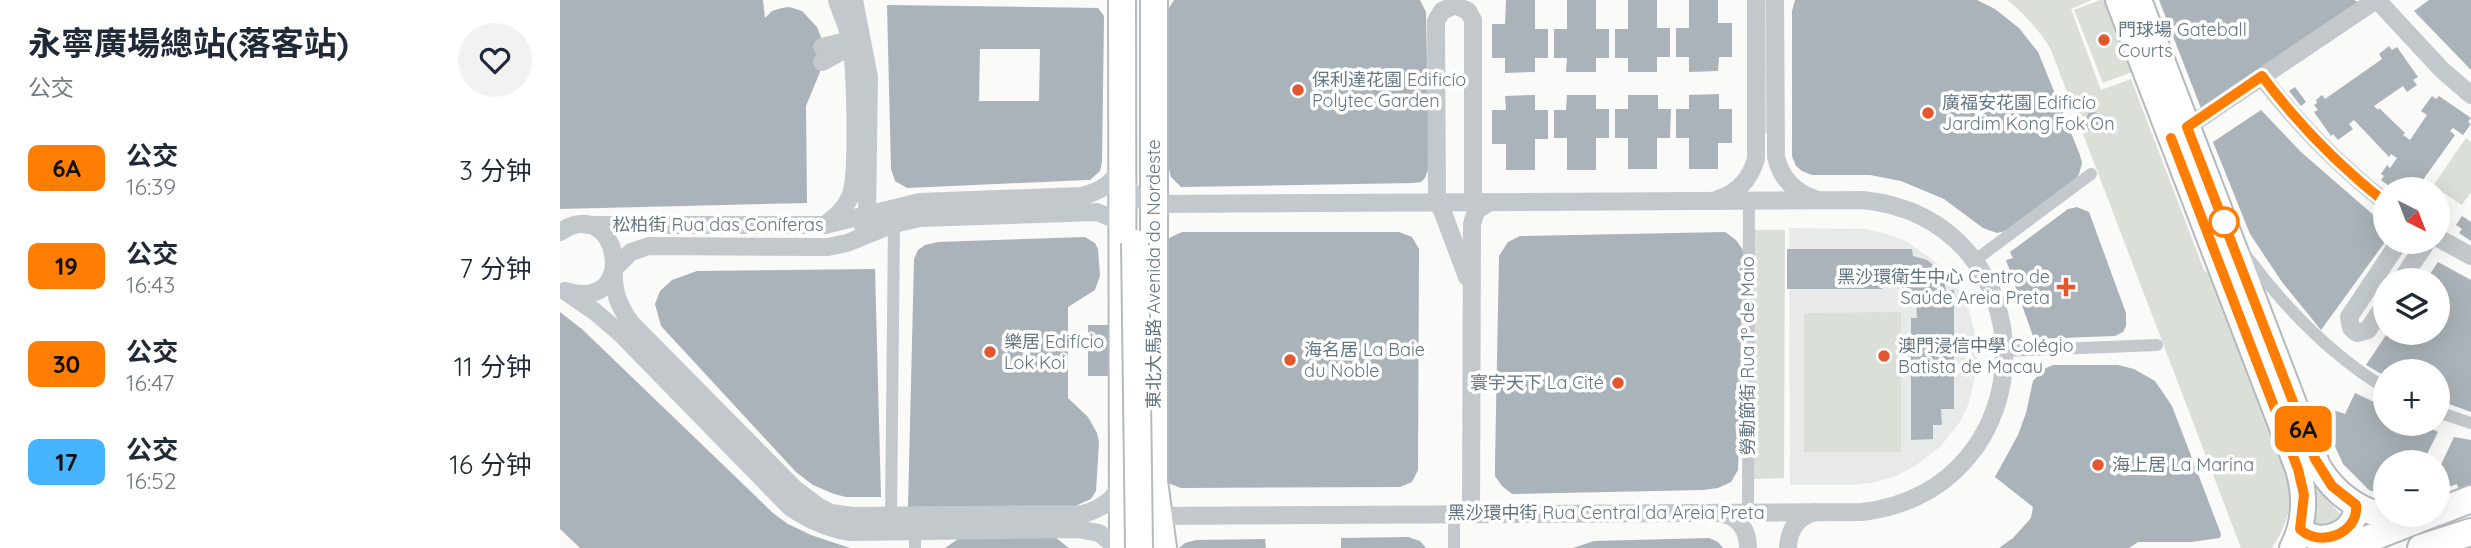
<!DOCTYPE html>
<html lang="zh">
<meta charset="utf-8">
<style>
body{margin:0;font-family:Quicksand,"Noto Sans SC",sans-serif;background:#f2f2f3;color:#1f2937;height:100vh;display:flex;flex-direction:column;font-size:26px;white-space:nowrap}
*{box-sizing:border-box;margin:0}
p{font-size:23px;color:#747a83}
.icon{flex:none;width:38px;height:38px;fill:none;stroke:currentColor;stroke-width:2;stroke-linecap:round;stroke-linejoin:round}
.map{position:relative;flex:1;overflow:hidden}
.panel{display:flex;flex-direction:column;background:#fff;width:560px}
.panel>*{flex:none}
.badge{padding:0 14px;border-radius:10px;font-size:24px;line-height:46px}
.needle{width:46px;rotate:138deg}
.tools{position:absolute;left:1813px;top:177px;display:grid;gap:14px}
.tools a{display:grid;place-items:center;width:77px;height:77px;border-radius:50%;background:#fff;box-shadow:0 7px 28px #0002;font-size:35px}
.map>.badge{position:absolute;translate:-50% -50%;box-shadow:0 0 0 4px #fff}
.round{display:grid;place-items:center;flex:none;width:74px;height:74px;border-radius:37px;background:#f2f2f3}
.headline{display:flex;align-items:center;justify-content:space-between;height:119px;padding:0 28px}
h1{font-size:33px;font-weight:700;line-height:52px}
ul{padding:0;list-style:none}
li{display:flex;align-items:center;gap:21px;height:98px;padding:0 28px}
li div{flex:1}
li b{display:block;font-size:26px}
li em{font-style:normal}
li .badge{min-width:77px;font-weight:700;text-align:center}
main{display:flex;flex:1;min-height:0}
.map>svg:first-child{display:block}
.built{fill:#e8e9e9}
.green{fill:#dadfd7}
.building{fill:#aab3b9;fill-rule:evenodd}
.lines{fill:none;stroke-linecap:round;stroke-linejoin:round}
.secondary-casing{stroke:#b3babf;stroke-width:28}
.primary-casing{stroke:#b5babe;stroke-width:30}
.pedestrian{stroke:#c3c8cc;stroke-width:12}
.minor{stroke:#c3c8cc;stroke-width:18}
.secondary{stroke:#fff;stroke-width:24}
.primary{stroke:#fff;stroke-width:26}
.primary-bridge-casing{stroke:#b5babe;stroke-width:30;stroke-linecap:butt}
.primary-bridge{stroke:#fff;stroke-width:26}
.line-casing{stroke:#fff;stroke-width:16}
.line{stroke:#ff7d00;stroke-width:10}
.poi-dot{fill:#e4572e;stroke:#fff;stroke-width:2.5}
.stop-dot{fill:#fff;stroke:#ff7d00;stroke-width:3.5}
.labels{text-anchor:middle;stroke-width:7;stroke-linejoin:round;paint-order:stroke}
.poi-label{font-size:18px;fill:#657683;stroke:#fff;text-anchor:start}
.street-label{font-size:18px;fill:#657683;stroke:#fff}
</style>
<main>
<section class="panel">
<div class="headline"><div><h1>永寧廣場總站(落客站)</h1><p>公交</p></div><a class="round"><svg class="icon" aria-label="heart" viewBox="0 0 24 24"><path d="M12 20l-8-8c-3-5 5-10 8-4 3-6 11-1 8 4z"/></svg></a></div>
<ul>
<li><span class="badge" style="background:#ff7d00;color:#111">6A</span><div><b>公交</b><p>16:39</p></div><em>3 分钟</em></li>
<li><span class="badge" style="background:#ff7d00;color:#111">19</span><div><b>公交</b><p>16:43</p></div><em>7 分钟</em></li>
<li><span class="badge" style="background:#ff7d00;color:#111">30</span><div><b>公交</b><p>16:47</p></div><em>11 分钟</em></li>
<li><span class="badge" style="background:#46b3ff;color:#111">17</span><div><b>公交</b><p>16:52</p></div><em>16 分钟</em></li>
</ul>
</section>
<div class="map">
<svg width="1911" height="548" viewBox="0 0 1911 548">
<rect width="100%" height="100%" fill="#fafaf8"/>
<!-- built -->
<path class="built" d="M 1229,228 L 1306,229 L 1327,234 L 1346,241 L 1381,266 L 1400,291 L 1409,310 L 1417,341 L 1418,362 L 1409,403 L 1400,422 L 1380,447 L 1355,466 L 1336,476 L 1316,482 L 1295,485 L 1230,485 Z"/>
<!-- green -->
<g class="green">
<path d="M 1201,0 L 1207,0 L 1208,133 L 1202,133 Z"/>
<path d="M 1447,0 L 1532,0 L 1511,9 L 1541,90 L 1571,79 L 1644,270 L 1653,278 L 1733,488 C 1730,511 1725,528 1712,548 L 1681,548 L 1491,50 C 1479,30 1466,15 1447,0 Z"/>
<path d="M 1540,0 L 1546,0 L 1575,71 L 1543,83 L 1514,10 Z"/>
<path d="M 1906,138 L 1911,142 L 1911,192 L 1902,205 L 1873,186 Z"/>
<path d="M 1631,161 L 1759,490 L 1782,516 L 1781,522 L 1755,534 Z"/>
<path d="M 1192,230 L 1225,230 L 1224,478 L 1192,479 Z"/>
<path d="M 1341,312 L 1341,452 L 1244,452 L 1244,313 Z"/>
</g>
<!-- building -->
<g class="building">
<path d="M 0,0 L 203,0 L 205,18 L 212,11 L 222,8 L 229,7 L 242,11 L 257,27 L 263,42 L 260,72 L 246,106 L 247,203 L 0,209 Z"/>
<path d="M 614,0 L 860,0 L 866,12 L 869,167 L 865,178 L 861,182 L 853,183 L 621,187 L 611,177 L 609,169 L 607,11 Z"/>
<path d="M 946,0 L 975,0 L 975,29 L 988,29 L 988,58 L 975,58 L 975,72 L 945,73 L 945,58 L 932,58 L 932,24 L 945,24 Z"/>
<path d="M 1007,0 L 1036,0 L 1036,29 L 1049,29 L 1049,58 L 1036,58 L 1036,72 L 1006,72 L 1007,58 L 994,58 L 994,29 L 1007,29 Z"/>
<path d="M 1068,0 L 1097,0 L 1097,28 L 1110,28 L 1110,57 L 1097,57 L 1097,72 L 1068,72 L 1068,58 L 1055,58 L 1055,29 L 1068,29 Z"/>
<path d="M 1129,0 L 1158,0 L 1158,23 L 1172,23 L 1172,57 L 1159,57 L 1158,71 L 1129,72 L 1129,57 L 1116,57 L 1116,28 L 1129,28 Z"/>
<path d="M 1235,0 L 1417,0 L 1435,9 L 1459,28 L 1478,52 L 1520,155 L 1522,163 L 1519,174 L 1515,180 L 1445,231 L 1437,233 L 1423,228 L 1384,199 L 1341,181 L 1310,175 L 1252,175 L 1242,171 L 1236,166 L 1232,156 L 1232,11 Z"/>
<path d="M 1599,0 L 1794,0 L 1802,4 L 1642,111 Z"/>
<path d="M 1869,0 L 1911,0 L 1911,70 L 1854,11 Z"/>
<path d="M 327,5 L 538,8 L 544,16 L 542,162 L 540,171 L 530,180 L 526,180 L 347,188 L 335,181 L 331,169 ZM 420,49 L 480,49 L 479,101 L 419,101 Z"/>
<path d="M 1829,46 L 1832,50 L 1837,47 L 1858,77 L 1853,80 L 1857,85 L 1847,92 L 1843,86 L 1814,106 L 1818,110 L 1819,108 L 1845,133 L 1843,135 L 1850,140 L 1867,115 L 1861,111 L 1872,96 L 1876,99 L 1879,96 L 1911,118 L 1908,122 L 1911,124 L 1903,135 L 1893,128 L 1890,131 L 1895,135 L 1860,184 L 1856,182 L 1853,186 L 1858,189 L 1833,189 L 1821,180 L 1824,176 L 1821,174 L 1827,165 L 1830,168 L 1837,158 L 1831,154 L 1829,157 L 1794,120 L 1789,124 L 1793,129 L 1778,140 L 1773,134 L 1771,136 L 1754,112 L 1758,110 L 1754,105 L 1757,103 L 1756,100 L 1762,95 L 1765,99 L 1822,59 L 1819,54 Z"/>
<path d="M 1735,87 L 1746,102 L 1741,106 L 1729,91 Z"/>
<path d="M 1159,94 L 1159,109 L 1172,109 L 1172,143 L 1158,143 L 1158,169 L 1129,169 L 1129,138 L 1116,138 L 1116,109 L 1129,109 L 1129,95 Z"/>
<path d="M 975,95 L 975,110 L 988,110 L 988,139 L 975,139 L 975,170 L 946,170 L 946,144 L 932,144 L 932,110 L 946,110 L 945,96 Z"/>
<path d="M 1007,95 L 1036,95 L 1036,109 L 1049,109 L 1049,138 L 1036,138 L 1036,170 L 1007,170 L 1007,138 L 994,138 L 994,110 L 1006,110 Z"/>
<path d="M 1068,95 L 1098,95 L 1098,109 L 1111,109 L 1110,138 L 1097,138 L 1097,169 L 1068,169 L 1068,138 L 1055,138 L 1055,109 L 1068,109 Z"/>
<path d="M 1530,110 L 1546,117 L 1538,134 L 1522,127 Z"/>
<path d="M 1701,110 L 1741,152 L 1825,225 L 1825,242 L 1761,330 L 1722,282 L 1690,234 L 1653,142 Z"/>
<path d="M 1517,207 L 1529,212 L 1566,313 L 1566,326 L 1563,332 L 1555,336 L 1474,339 L 1446,260 L 1453,258 L 1450,252 L 1508,209 Z"/>
<path d="M 1902,216 L 1911,222 L 1911,241 L 1899,233 L 1902,229 L 1896,225 Z"/>
<path d="M 622,232 L 839,232 L 852,237 L 859,249 L 858,470 L 852,482 L 840,487 L 621,488 L 608,483 L 604,478 L 605,243 L 609,238 Z"/>
<path d="M 1165,232 L 1176,240 L 1183,250 L 1183,263 L 1178,470 L 1171,482 L 1158,488 L 1143,490 L 952,494 L 942,486 L 935,476 L 935,463 L 939,256 L 948,242 L 960,236 Z"/>
<path d="M 525,237 L 535,243 L 538,249 L 540,276 L 535,290 L 508,307 L 508,398 L 528,417 L 537,433 L 539,442 L 536,491 L 531,499 L 515,506 L 348,507 L 354,259 L 358,250 L 365,245 L 378,242 Z"/>
<path d="M 1227,249 L 1352,249 L 1353,256 L 1367,260 L 1378,269 L 1384,279 L 1386,291 L 1394,290 L 1394,409 L 1381,409 L 1382,425 L 1373,425 L 1373,439 L 1351,440 L 1351,318 L 1357,318 L 1356,300 L 1345,296 L 1341,284 L 1323,284 L 1322,289 L 1227,289 Z"/>
<path d="M 1878,262 L 1911,280 L 1911,412 L 1878,400 L 1878,371 L 1825,371 L 1825,376 L 1806,365 L 1828,332 L 1878,332 L 1878,280 L 1866,280 Z"/>
<path d="M 315,269 L 321,497 L 286,497 L 274,494 L 253,485 L 236,472 L 101,326 L 95,304 L 100,291 L 112,280 L 137,271 Z"/>
<path d="M 0,312 L 23,330 L 213,513 L 228,524 L 251,535 L 290,548 L 20,548 L 0,529 Z"/>
<rect x="528" y="325" width="25" height="51"/>
<path d="M 1493,365 L 1558,365 L 1574,369 L 1595,381 L 1612,406 L 1661,534 L 1660,538 L 1631,542 L 1578,542 L 1569,548 L 1439,548 L 1453,538 L 1471,518 L 1473,507 L 1435,477 L 1458,435 L 1466,413 L 1473,381 L 1484,369 Z"/>
<path d="M 1795,393 L 1825,407 L 1825,424 L 1861,424 L 1878,432 L 1863,462 L 1825,462 L 1825,496 L 1809,490 L 1783,464 L 1764,422 L 1769,419 L 1773,410 L 1785,414 Z"/>
<path d="M 1894,437 L 1911,440 L 1911,484 L 1898,488 L 1897,484 L 1888,487 L 1886,483 L 1878,484 L 1878,471 Z"/>
<path d="M 495,537 L 509,548 L 385,548 L 398,539 Z"/>
<path d="M 848,537 L 860,541 L 866,548 L 781,548 L 781,538 Z"/>
<path d="M 1149,538 L 1158,542 L 1163,548 L 1013,548 L 1034,541 Z"/>
<path d="M 705,539 L 706,548 L 619,548 L 625,543 L 636,540 Z"/>
</g>
<g class="lines">
<defs>
<g id="secondary">
<path d="M 1558,0 L 1738,469 C 1746,496 1745,523 1732,548"/>
<path d="M 1579,0 L 1758,466 C 1780,503 1818,523 1861,518"/>
<path d="M 1740,529 C 1759,548 1798,534 1796,505"/>
</g>
<g id="primary">
<path d="M 562,0 L 563,548"/>
<path d="M 594,0 L 594,481 L 603,548"/>
<path d="M 1878,512 L 1911,499"/>
<path d="M 1785,548 L 1872,514"/>
<path d="M 1861,548 L 1911,532"/>
</g>
</defs>
<!-- secondary casing -->
<use href="#secondary" class="secondary-casing"/>
<!-- primary casing -->
<use href="#primary" class="primary-casing"/>
<!-- pedestrian -->
<g class="pedestrian">
<path d="M 1685,254 C 1724,307 1768,353 1825,388"/>
<path d="M 1414,261 L 1531,174"/>
<path d="M 1445,351 L 1597,345"/>
<path d="M 1878,412 L 1911,423"/>
<path d="M 1188,512 L 1189,201"/>
<path d="M 331,517 L 334,224"/>
<path d="M 355,548 L 355,531"/>
<path d="M 894,548 L 894,514"/>
</g>
<!-- minor -->
<g class="minor">
<path d="M 294,0 L 309,77 L 307,215 L 302,224"/>
<path d="M 1215,0 L 1216,157 C 1221,178 1234,192 1255,199"/>
<path d="M 1817,0 L 1882,70 L 1911,95"/>
<path d="M 262,47 L 291,40"/>
<path d="M 262,62 L 282,51 L 293,36"/>
<path d="M 1702,77 C 1738,124 1778,165 1825,202"/>
<path d="M 1620,132 L 1816,0"/>
<path d="M 562,181 L 577,198 L 594,204 L 1303,200 C 1492,220 1491,489 1302,512 L 588,516"/>
<path d="M 1158,199 C 1178,193 1190,179 1196,159 L 1196,0"/>
<path d="M 877,203 L 876,21 L 882,11 L 895,5 L 908,11 L 913,20 L 913,202"/>
<path d="M 877,203 L 882,210 L 907,277"/>
<path d="M 26,225 L 265,225 L 360,202 L 522,196 C 538,192 555,183 561,166"/>
<path d="M 265,225 C 275,217 285,209 290,197 C 299,177 295,65 291,41 C 288,27 281,13 277,0"/>
<path d="M 0,232 C 59,192 81,314 6,291"/>
<path d="M 1878,238 L 1911,256"/>
<path d="M 54,269 C 53,291 58,305 71,323 L 235,489 L 259,507 L 271,513 L 292,516 L 523,514 C 541,509 555,500 562,483"/>
<path d="M 54,269 L 71,252 L 89,246 L 268,247 L 287,243 L 334,224 L 360,218 L 537,212 L 554,219 L 562,234"/>
<path d="M 1841,280 L 1867,242"/>
<path d="M 5,291 L 34,311 L 60,333 L 230,507 C 249,520 268,529 291,532 L 517,529 L 539,533 L 558,548"/>
<path d="M 1825,304 L 1808,330 L 1797,333 L 1791,328 L 1789,317 L 1839,242"/>
<path d="M 1161,513 C 1179,517 1188,530 1188,548"/>
<path d="M 911,514 L 912,224 L 916,211 L 930,202"/>
<path d="M 1228,548 C 1229,530 1236,518 1254,512"/>
</g>
<!-- secondary -->
<use href="#secondary" class="secondary"/>
<!-- primary -->
<use href="#primary" class="primary"/>
<defs>
<path id="primary-bridge" d="M 575,243 L 579,548"/>
</defs>
<!-- primary-bridge casing -->
<use href="#primary-bridge" class="primary-bridge-casing"/>
<!-- primary-bridge -->
<use href="#primary-bridge" class="primary-bridge"/>
</g>
<g class="lines">
<defs>
<path id="line" d="M 1611,138 L 1738,469 L 1744,495 L 1740,529 C 1759,548 1799,534 1796,505 L 1772,486 L 1755,459 L 1627,127 L 1702,76 C 1738,124 1778,165 1825,202"/>
</defs>
<!-- line casing -->
<use href="#line" class="line-casing"/>
<!-- line -->
<use href="#line" class="line"/>
</g>
<!-- markers -->
<g class="poi-dot">
<circle cx="1544" cy="40" r="7"/>
<circle cx="738" cy="90" r="7"/>
<circle cx="1368" cy="113" r="7"/>
<path d="M1502.5 276.5h7v7h7v7h-7v7h-7v-7h-7v-7h7z"/>
<circle cx="430" cy="352" r="7"/>
<circle cx="1324" cy="356" r="7"/>
<circle cx="730" cy="360" r="7"/>
<circle cx="1058" cy="383" r="7"/>
<circle cx="1538" cy="465" r="7"/>
</g>
<circle class="stop-dot" cx="1664" cy="222" r="14"/>
<g class="labels">
<!-- poi labels -->
<g class="poi-label">
<text x="1558" y="36">門球場 Gateball<tspan x="1558" dy="21">Courts</tspan></text>
<text x="752" y="86">保利達花園 Edificío<tspan x="752" dy="21">Polytec Garden</tspan></text>
<text x="1382" y="109">廣福安花園 Edificío<tspan x="1382" dy="21">Jardim Kong Fok On</tspan></text>
<text x="1490" y="283" text-anchor="end">黑沙環衛生中心 Centro de<tspan x="1490" dy="21">Saúde Areia Preta</tspan></text>
<text x="444" y="348">樂居 Edifício<tspan x="444" dy="21">Lok Koi</tspan></text>
<text x="1338" y="352">澳門浸信中學 Colégio<tspan x="1338" dy="21">Batista de Macau</tspan></text>
<text x="744" y="356">海名居 La Baie<tspan x="744" dy="21">du Noble</tspan></text>
<text x="1044" y="389" text-anchor="end">寰宇天下 La Cité</text>
<text x="1552" y="471">海上居 La Marina</text>
</g>
<!-- street labels -->
<g class="street-label">
<text x="158" y="231">松柏街 Rua das Coníferas</text>
<text transform="translate(594 274) rotate(-90)" y="6">東北大馬路 Avenida do Nordeste</text>
<text transform="translate(1188 356) rotate(-90)" y="6">勞動節街 Rua 1º de Maio</text>
<text x="1046" y="519">黑沙環中街 Rua Central da Areia Preta</text>
</g>
</g>
</svg>
<div class="tools">
<a><svg class="needle" viewBox="-14 -14 28 28"><path d="M0-13l5 13h-10z" fill="#e53935"/><path d="M0 13l5-13h-10z" fill="#747a83"/></svg></a>
<a><svg class="icon" aria-label="layers" viewBox="0 0 24 24"><path d="M12 4l9 5-9 5-9-5zM3 14l9 5 9-5"/></svg></a>
<a>+</a>
<a>−</a>
</div>
<b class="badge" style="left:1743px;top:429px;background:#ff7d00;color:#111">6A</b>
</div>
</main>
